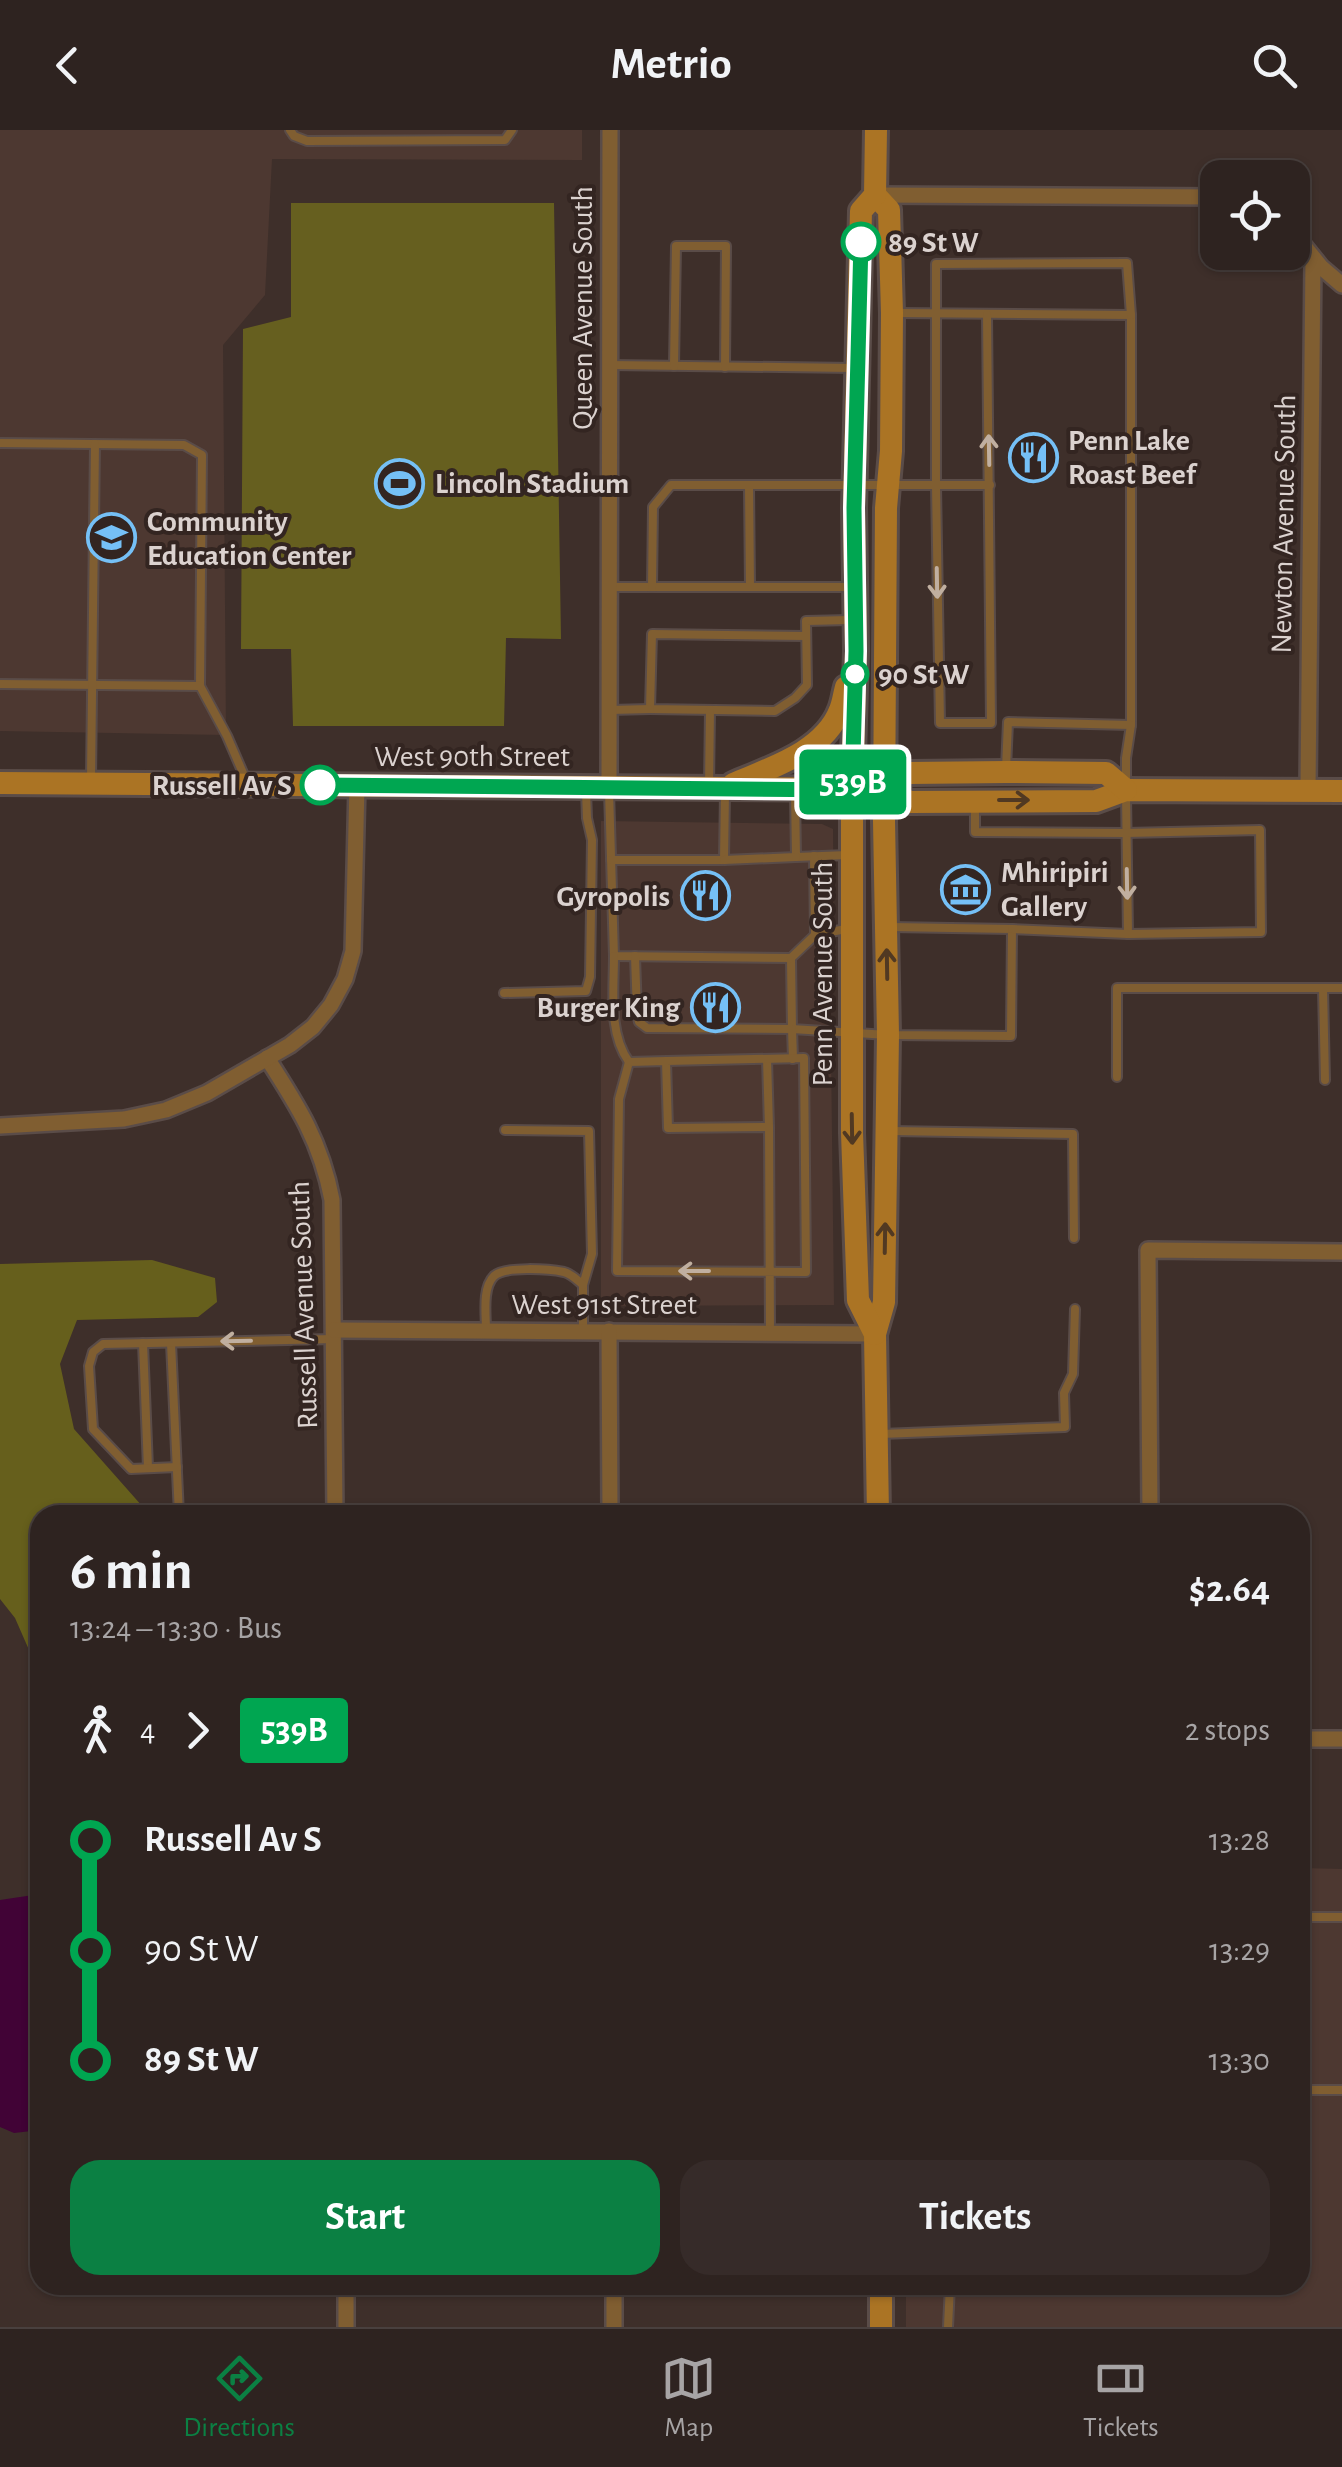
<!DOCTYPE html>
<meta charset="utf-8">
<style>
body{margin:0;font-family:"Alegreya Sans",sans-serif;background:#362b29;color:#f1f3f6;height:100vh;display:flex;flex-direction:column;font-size:38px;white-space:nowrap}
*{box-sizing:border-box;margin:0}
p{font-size:32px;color:#a7a4a5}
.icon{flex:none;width:55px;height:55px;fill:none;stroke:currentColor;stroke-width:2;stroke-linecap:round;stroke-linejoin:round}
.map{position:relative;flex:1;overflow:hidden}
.details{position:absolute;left:30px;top:1375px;width:1280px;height:790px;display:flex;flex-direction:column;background:#2e2320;border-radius:30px;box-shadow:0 2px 8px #0004,0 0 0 2px #49403e}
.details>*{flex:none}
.badge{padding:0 20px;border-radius:8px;font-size:35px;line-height:65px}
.tools{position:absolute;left:1200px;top:30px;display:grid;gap:20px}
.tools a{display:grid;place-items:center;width:110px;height:110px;border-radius:20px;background:#2e2320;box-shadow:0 2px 8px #0004,0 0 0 2px #49403e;font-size:50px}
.map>.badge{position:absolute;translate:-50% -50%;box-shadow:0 0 0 5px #fff}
.legs{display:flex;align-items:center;gap:15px;height:110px;padding:0 40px;font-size:32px}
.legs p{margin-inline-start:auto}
.overview{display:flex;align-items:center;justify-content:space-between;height:170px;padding:0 40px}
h1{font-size:55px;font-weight:700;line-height:75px}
.cta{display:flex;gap:20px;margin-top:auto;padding:20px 40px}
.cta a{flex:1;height:115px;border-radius:30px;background:#0b8043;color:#fff;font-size:40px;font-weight:700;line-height:115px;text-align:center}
.cta a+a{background:#362b29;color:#f1f3f6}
ul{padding:0 40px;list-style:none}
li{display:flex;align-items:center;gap:35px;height:110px;font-size:38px}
li i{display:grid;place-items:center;width:15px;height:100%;margin:0 12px;background:currentColor}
li i::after{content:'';width:25px;height:25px;margin:-12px;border:8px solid;border-radius:50%;background:#2e2320}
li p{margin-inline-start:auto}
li:first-child i{background:linear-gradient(#0000 50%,currentColor 0)}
li:last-child i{background:linear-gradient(currentColor 50%,#0000 0)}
header{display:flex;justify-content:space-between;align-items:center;height:130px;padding:0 40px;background:#2e2320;font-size:45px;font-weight:700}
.tabs{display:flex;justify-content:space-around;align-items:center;height:140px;border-top:2px solid #49403e;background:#2e2320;font-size:28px;color:#a7a4a5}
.tabs a{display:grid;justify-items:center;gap:5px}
.tabs .active{color:#0b8043}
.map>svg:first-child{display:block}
.built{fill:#4d3831}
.green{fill:#665f1f}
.forest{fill:#665f1c}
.water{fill:#410336}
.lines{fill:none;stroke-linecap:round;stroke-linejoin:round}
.lane-casing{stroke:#5a4c48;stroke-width:12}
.street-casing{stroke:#5a4c48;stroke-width:20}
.secondary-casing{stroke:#5a4c48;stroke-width:28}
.lane{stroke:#805e31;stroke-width:8}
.street{stroke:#805e31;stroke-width:15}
.secondary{stroke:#ab7424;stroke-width:22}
.oneway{stroke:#c0afa0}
.oneway2{stroke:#513922}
.line-1-casing{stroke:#fff;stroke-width:22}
.line-1{stroke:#00a651;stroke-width:15}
.stop-1-dot{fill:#fff;stroke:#00a651;stroke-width:5}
.labels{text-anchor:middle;stroke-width:8;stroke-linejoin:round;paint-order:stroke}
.stop-label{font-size:30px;font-weight:bold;fill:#dbd2cf;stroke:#332521;text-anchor:start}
.street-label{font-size:30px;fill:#dbd2cf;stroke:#332521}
.poi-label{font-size:30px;font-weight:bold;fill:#dbd2cf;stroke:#332521;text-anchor:start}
</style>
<header><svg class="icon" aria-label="back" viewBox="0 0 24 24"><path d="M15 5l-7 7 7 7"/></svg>Metrio<svg class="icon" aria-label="search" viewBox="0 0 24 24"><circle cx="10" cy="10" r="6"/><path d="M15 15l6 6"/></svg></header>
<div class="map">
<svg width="1342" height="2197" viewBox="0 0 1342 2197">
<rect width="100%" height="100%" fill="#3e2f2a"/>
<!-- built -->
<g class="built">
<path d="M 0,0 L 582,0 L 582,30 L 272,29 L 265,165 L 223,215 L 226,605 L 0,601 Z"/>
<path d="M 601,691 L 822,694 L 833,699 L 834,821 L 830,835 L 834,1175 L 601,1176 Z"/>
<path d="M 1300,1738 L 1342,1739 L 1342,2197 L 906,2197 L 906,2155 L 1300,2155 Z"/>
</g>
<!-- green -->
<path class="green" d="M 291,73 L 554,73 L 561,509 L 506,508 L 504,596 L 293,596 L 291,519 L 241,519 L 243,199 L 291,187 Z"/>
<!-- forest -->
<path class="forest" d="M 152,1130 L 215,1148 L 217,1172 L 198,1187 L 77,1190 L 60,1234 L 74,1299 L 150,1385 L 40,1385 L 40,1545 L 15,1488 L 0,1469 L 0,1134 Z"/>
<!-- water -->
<path class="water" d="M 40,1764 L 40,2000 L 14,2003 L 0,1997 L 0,1770 Z"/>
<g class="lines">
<defs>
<g id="lane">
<path d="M 290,0 L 294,6 L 307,11 L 505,10 L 512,0"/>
<path d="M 896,183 L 1131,185 L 1131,595 L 1126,628 L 1126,651"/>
<path d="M 987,185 L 991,593 L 940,593 L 936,356 L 936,134 L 1127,133 L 1131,185"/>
<path d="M 610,235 L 854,238"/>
<path d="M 674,236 L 676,116 L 726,116 L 725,237"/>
<path d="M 0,313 L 184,315 L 202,325 L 200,556 L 227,606 L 246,650"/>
<path d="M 749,356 L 750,457"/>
<path d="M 609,457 L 854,457"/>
<path d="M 652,457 L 653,377 L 671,355 L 990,355"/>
<path d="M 805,506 L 652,504 L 650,579 L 775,581 L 795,568 L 807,555 L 806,491 L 850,490"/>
<path d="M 0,554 L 200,556"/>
<path d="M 610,580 L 650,579"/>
<path d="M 1006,639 L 1008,592 L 1131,595"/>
<path d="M 91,649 L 95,314"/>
<path d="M 709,656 L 710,580"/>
<path d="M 609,661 L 614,826 L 791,828 L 792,899 L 888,905 L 1011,906 L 1012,799 L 891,797"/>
<path d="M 795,663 L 796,727 L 848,725"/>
<path d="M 1126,665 L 1128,804"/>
<path d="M 975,675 L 975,702 L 1126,703 L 1260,700 L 1261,802 L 1128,804 L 1012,799"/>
<path d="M 814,726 L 815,805"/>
<path d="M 611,730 L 724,730 L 725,662"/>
<path d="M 724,730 L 796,727"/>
<path d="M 614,826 C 614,860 608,903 629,932"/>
<path d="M 635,826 L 637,884 L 639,892 L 647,898 L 792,899 L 793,929"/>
<path d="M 791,828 L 815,805 L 846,799"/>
<path d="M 1323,858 L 1325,950"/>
<path d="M 504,863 L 586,861 L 590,847 L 592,710 L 587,688 L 586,661"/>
<path d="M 767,929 L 769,997"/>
<path d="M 666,931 L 629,932 L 619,969 L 617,1141 L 806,1142 L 804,928 L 666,931 L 668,998 L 769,997 L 770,1203"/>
<path d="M 1117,947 L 1117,858 L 1342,858"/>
<path d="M 505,1000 L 589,1001 L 592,1124 L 583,1155 L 583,1201"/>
<path d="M 891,1001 L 1073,1004 L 1074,1108"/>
<path d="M 486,1200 C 486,1184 482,1158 494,1146 C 505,1136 549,1139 564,1142 C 572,1144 577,1150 583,1155"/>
<path d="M 143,1213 L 148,1338"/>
<path d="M 171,1213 L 179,1385"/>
<path d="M 881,1304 L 1065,1297 L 1064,1263 L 1073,1244 L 1075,1179"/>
<path d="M 177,1337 L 131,1339 L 93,1299 L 89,1236 L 93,1222 L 103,1214 L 334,1209"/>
<path d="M 1300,1787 L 1342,1787"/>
<path d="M 1300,1960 L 1342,1960"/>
<path d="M 948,2197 L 950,2155"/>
</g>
<g id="street">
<path d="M 875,65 L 1218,67"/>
<path d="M 1292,101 L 1321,137 L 1342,155"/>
<path d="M 609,656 L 610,0"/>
<path d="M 1308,661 L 1313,128"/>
<path d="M 267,928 C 298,976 321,1012 332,1070 L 335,1385"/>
<path d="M 0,996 L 124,989 L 166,980 L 207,963 L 290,915 L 313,897 L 331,875 L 345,849 L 353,821 L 357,655"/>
<path d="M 334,1200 L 875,1204"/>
<path d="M 609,1201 L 610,1385"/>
<path d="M 1150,1385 L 1148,1120 L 1342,1122"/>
<path d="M 1300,1609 L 1342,1609"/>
<path d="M 346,2155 L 346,2197"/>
<path d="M 614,2155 L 614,2197"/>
</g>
<g id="secondary">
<path d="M 875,65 L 889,80 L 892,183 L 891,321 L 886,378 L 884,691 L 888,905 L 884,1172 L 875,1204 L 878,1385"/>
<path d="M 0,653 L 884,659 L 910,672 L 1096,671 L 1126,660 L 1342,661"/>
<path d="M 733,654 C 770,638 824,622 840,580 C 843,573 844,564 846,557"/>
<path d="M 884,659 L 908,643 L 1006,642 L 1106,643 L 1126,660"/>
<path d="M 875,1204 L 858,1170 L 852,1003 L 852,660 L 856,521 L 854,378 L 861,81 L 875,65 L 876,0"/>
<path d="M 881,2155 L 881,2197"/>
</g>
</defs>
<!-- lane casing -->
<use href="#lane" class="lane-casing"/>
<!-- street casing -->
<use href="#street" class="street-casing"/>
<!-- secondary casing -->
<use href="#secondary" class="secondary-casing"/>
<!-- lane -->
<use href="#lane" class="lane"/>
<!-- street -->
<use href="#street" class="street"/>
<!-- secondary -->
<use href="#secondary" class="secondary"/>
</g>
<!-- one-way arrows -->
<defs><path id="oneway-shaft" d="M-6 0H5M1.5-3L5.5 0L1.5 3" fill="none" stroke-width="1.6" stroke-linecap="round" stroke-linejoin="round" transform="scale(2.5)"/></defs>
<g class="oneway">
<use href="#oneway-shaft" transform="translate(989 320) rotate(-91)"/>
<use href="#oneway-shaft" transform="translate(937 453) rotate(89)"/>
<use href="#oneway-shaft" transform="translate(1127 754) rotate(89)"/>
<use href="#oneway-shaft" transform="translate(694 1141) rotate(-180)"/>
<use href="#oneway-shaft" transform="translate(236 1211) rotate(179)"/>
</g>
<g class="oneway2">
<use href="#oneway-shaft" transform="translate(1014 670)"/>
<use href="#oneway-shaft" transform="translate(887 834) rotate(-91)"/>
<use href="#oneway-shaft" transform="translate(852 999) rotate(89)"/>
<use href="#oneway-shaft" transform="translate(885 1108) rotate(-89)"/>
</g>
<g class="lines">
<defs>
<path id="line-1" d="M 320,655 L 852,660 L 856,521 L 854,378 L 861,112"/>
</defs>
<!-- line-1 casing -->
<use href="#line-1" class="line-1-casing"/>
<!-- line-1 -->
<use href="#line-1" class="line-1"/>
</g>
<!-- icons -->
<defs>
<symbol id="restaurant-ring" viewBox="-11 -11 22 22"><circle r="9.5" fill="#332521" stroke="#75c0f6" stroke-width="1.5"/><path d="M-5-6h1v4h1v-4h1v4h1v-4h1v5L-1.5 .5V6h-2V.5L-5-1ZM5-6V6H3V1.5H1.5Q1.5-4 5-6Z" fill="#75c0f6"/></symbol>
<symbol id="stadium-ring" viewBox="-11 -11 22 22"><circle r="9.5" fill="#332521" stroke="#75c0f6" stroke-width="1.5"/><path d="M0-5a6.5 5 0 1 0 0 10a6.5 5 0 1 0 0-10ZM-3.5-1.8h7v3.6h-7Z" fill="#75c0f6"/></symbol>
<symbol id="school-ring" viewBox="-11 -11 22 22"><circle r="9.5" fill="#332521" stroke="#75c0f6" stroke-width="1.5"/><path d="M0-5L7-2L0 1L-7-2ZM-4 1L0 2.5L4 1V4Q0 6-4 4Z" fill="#75c0f6"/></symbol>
<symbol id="museum-ring" viewBox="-11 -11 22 22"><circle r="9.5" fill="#332521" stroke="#75c0f6" stroke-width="1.5"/><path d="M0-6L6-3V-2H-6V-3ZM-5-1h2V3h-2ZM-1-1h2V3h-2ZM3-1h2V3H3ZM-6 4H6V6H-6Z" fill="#75c0f6"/></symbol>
</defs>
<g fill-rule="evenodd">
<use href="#restaurant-ring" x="1006" y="300" width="55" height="55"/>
<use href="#stadium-ring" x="372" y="326" width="55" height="55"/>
<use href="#school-ring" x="84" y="380" width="55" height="55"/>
<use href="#museum-ring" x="938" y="732" width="55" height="55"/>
<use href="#restaurant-ring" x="678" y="738" width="55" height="55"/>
<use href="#restaurant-ring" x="688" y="850" width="55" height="55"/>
</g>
<!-- markers -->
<g class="stop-1-dot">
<circle cx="861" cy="112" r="18"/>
<circle cx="855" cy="544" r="12"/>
<circle cx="320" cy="655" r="18"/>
</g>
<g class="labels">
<!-- stop labels -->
<g class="stop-label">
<text x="888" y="122">89 St W</text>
<text x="878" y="554">90 St W</text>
<text x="292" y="665" text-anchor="end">Russell Av S</text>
</g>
<!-- street labels -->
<g class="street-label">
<text transform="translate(582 178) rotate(-90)" y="10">Queen Avenue South</text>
<text transform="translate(1283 394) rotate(-89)" y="10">Newton Avenue South</text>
<text x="472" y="636">West 90th Street</text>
<text transform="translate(822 844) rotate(-90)" y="10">Penn Avenue South</text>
<text x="604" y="1184">West 91st Street</text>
<text transform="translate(303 1175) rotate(-92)" y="10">Russell Avenue South</text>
</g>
<!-- poi labels -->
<g class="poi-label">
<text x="1068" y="320">Penn Lake<tspan x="1068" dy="34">Roast Beef</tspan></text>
<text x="435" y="363">Lincoln Stadium</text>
<text x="147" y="401">Community<tspan x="147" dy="34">Education Center</tspan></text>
<text x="1001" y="752">Mhiripiri<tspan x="1001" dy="34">Gallery</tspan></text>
<text x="670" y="776" text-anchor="end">Gyropolis</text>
<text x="680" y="887" text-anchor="end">Burger King</text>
</g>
</g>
</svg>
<div class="tools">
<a><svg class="icon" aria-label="locate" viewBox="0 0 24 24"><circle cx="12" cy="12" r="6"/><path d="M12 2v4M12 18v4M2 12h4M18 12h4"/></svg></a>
</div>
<b class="badge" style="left:853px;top:652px;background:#00a651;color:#fff">539B</b>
<section class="details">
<div class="overview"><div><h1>6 min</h1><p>13:24 – 13:30 · Bus</p></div><b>$2.64</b></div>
<div class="legs"><svg class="icon" aria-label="walk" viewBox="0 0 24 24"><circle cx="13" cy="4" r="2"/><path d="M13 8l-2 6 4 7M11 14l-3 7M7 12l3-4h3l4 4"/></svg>4<svg class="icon" aria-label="forward" viewBox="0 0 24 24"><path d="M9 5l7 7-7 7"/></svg><b class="badge" style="background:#00a651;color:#fff">539B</b><p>2 stops</p></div>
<ul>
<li><i style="color:#00a651"></i><b>Russell Av S</b><p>13:28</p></li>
<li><i style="color:#00a651"></i><span>90 St W</span><p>13:29</p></li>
<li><i style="color:#00a651"></i><b>89 St W</b><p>13:30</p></li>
</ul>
<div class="cta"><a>Start</a><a>Tickets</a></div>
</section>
</div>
<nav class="tabs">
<a class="active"><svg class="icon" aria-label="directions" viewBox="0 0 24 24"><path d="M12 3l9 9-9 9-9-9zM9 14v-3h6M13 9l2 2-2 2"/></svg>Directions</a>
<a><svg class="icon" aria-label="map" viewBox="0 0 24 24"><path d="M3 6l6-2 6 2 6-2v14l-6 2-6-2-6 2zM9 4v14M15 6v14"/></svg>Map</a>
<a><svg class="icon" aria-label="tickets" viewBox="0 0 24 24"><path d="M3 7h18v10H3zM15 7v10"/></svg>Tickets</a>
</nav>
